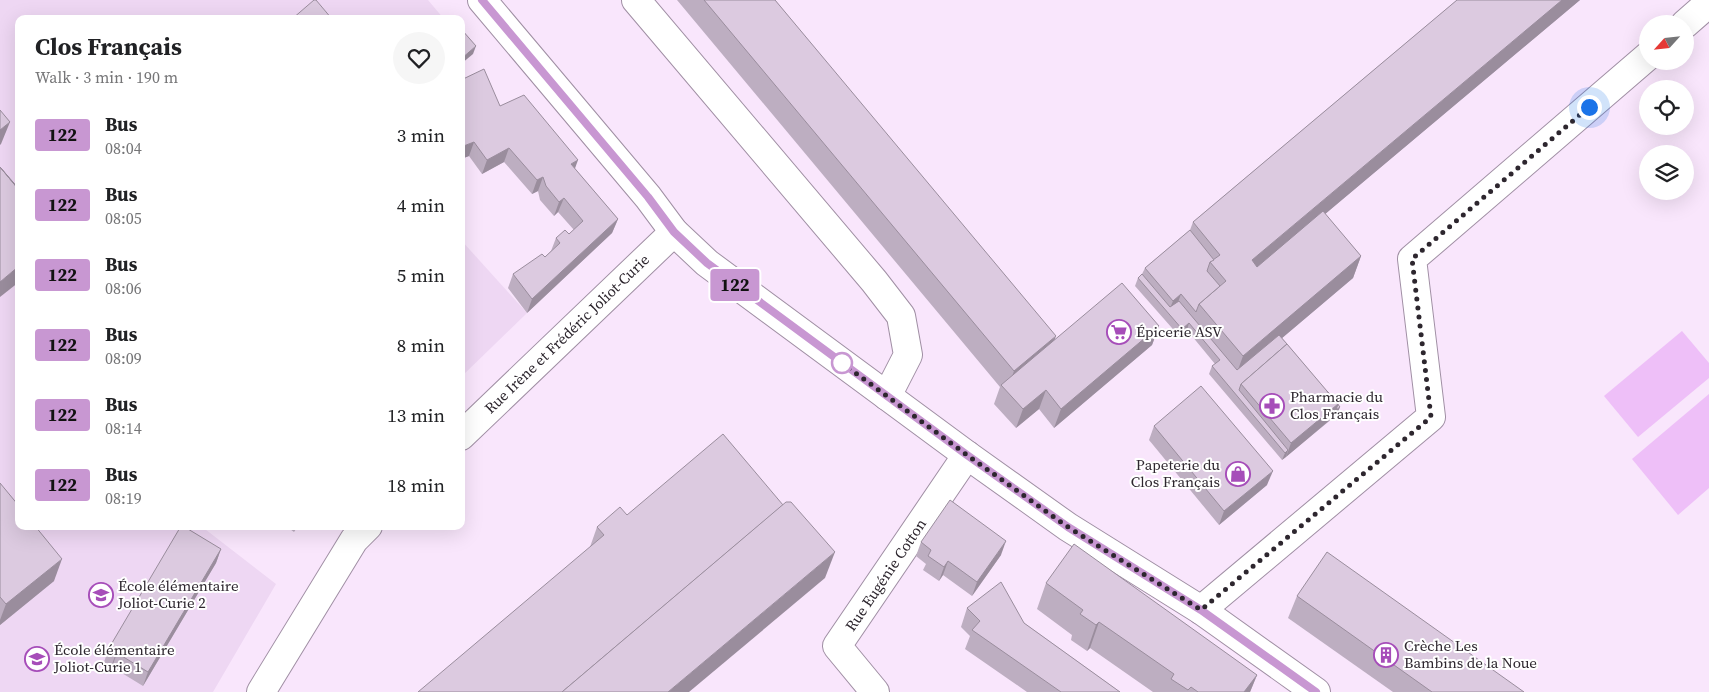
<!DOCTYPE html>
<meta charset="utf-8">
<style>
body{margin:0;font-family:"Source Serif 4",serif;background:#f6f6f6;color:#202124;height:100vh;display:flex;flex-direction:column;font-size:19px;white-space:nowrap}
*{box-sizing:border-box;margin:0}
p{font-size:16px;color:#757577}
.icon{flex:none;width:28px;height:28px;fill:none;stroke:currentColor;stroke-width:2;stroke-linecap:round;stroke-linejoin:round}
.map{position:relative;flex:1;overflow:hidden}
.drawer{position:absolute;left:15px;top:15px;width:450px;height:515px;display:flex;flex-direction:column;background:#fff;border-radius:10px;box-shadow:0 5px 20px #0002}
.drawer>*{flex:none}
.badge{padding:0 10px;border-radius:4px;font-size:18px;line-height:32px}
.needle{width:32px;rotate:243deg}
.buttons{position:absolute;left:1639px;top:15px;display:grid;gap:10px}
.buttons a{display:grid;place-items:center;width:55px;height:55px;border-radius:50%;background:#fff;box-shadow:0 5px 20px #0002;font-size:25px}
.you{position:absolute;width:25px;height:25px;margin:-12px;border:4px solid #fff;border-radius:50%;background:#1a73e8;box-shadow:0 0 0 8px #1a73e833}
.map>.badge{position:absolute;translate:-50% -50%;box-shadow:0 0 0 2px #fff}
.round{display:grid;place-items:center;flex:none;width:52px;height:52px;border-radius:26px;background:#f6f6f6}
.summary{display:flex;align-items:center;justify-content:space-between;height:85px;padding:0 20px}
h1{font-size:24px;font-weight:700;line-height:38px}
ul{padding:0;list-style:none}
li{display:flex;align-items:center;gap:15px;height:70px;padding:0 20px}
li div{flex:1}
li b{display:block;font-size:19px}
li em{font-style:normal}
li .badge{min-width:55px;font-weight:700;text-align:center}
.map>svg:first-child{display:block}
.built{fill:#eed7f3}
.green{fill:#eebff8}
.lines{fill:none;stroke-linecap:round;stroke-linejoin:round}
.minor-casing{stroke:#a08fa4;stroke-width:30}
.minor{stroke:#fff;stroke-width:28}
.wall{fill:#bdaec1}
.shaded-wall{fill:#9a8d9d}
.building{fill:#dccae0;stroke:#9a8d9d}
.line-casing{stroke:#fff;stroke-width:11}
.line{stroke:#c897d2;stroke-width:8}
.walk{stroke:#2d262e;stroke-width:5;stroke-dasharray:0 9}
.stop-dot{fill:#fff;stroke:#c897d2;stroke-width:2.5}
.labels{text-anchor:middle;stroke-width:4;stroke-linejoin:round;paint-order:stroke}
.poi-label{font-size:15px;fill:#2d262e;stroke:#fff;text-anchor:start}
.street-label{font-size:15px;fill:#2d262e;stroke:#fff}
</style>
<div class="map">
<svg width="1709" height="692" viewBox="0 0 1709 692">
<rect width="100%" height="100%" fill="#f9e6fc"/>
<!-- built -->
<g class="built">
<path d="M 0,0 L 428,0 L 444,19 L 19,19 L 19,526 L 201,526 L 276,584 L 213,692 L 0,692 Z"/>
<path d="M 461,240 L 527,313 L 461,377 Z"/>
</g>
<!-- green -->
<g class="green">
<path d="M 1682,331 L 1709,363 L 1709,378 L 1638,437 L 1604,396 Z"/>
<path d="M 1709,394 L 1709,488 L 1678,515 L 1632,459 Z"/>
</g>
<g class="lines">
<defs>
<g id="minor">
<path d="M 482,0 L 648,197 L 674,232 L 707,263 L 967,455 L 1068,527 L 1201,610 L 1316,692"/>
<path d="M 636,0 L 874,281 L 901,316 L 908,355 L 887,396"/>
<path d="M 1685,24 L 1709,3"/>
<path d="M 461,436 L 674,232"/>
<path d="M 1201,610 L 1431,417 L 1412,259 L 1648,56"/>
<path d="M 261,692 L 354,540 L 368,526"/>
<path d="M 875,692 L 837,646 L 967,455"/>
</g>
</defs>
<!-- minor casing -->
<use href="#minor" class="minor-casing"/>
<!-- minor -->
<use href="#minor" class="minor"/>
</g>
<!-- wall -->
<g class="wall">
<path d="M 677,0 L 775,0 L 1054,340 L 1159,326 L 1152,345 L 1054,428 L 1039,409 L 1016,428 L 994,404 L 1000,387 Z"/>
<path d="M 1457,0 L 1580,0 L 1325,214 L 1361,256 L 1353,278 L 1282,338 L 1340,407 L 1337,414 L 1333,418 L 1282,460 L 1209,374 L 1212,366 L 1215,364 L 1187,330 L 1179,336 L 1135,286 L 1138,278 L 1142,274 L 1145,268 L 1190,230 L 1193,222 Z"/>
<path d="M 500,106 L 575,169 L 618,219 L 612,233 L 527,313 L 508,288 L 513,274 L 545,257 L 551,251 L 556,238 L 569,234 L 574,230 L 558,212 L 554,216 L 540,200 L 538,191 L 532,194 L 504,162 L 482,174 L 469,156 L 461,159 Z"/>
<path d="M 1154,426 L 1267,485 L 1219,525 L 1149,440 Z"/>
<path d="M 0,483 L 54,581 L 0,625 Z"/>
<path d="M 627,515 L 825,578 L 590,547 L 597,527 Z"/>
<path d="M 286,526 L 298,526 L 294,532 Z"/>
<path d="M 921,542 L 1001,555 L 972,596 L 943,575 L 939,581 L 923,570 L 926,564 L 916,556 Z"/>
<path d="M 221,549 L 216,563 L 143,686 L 112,667 L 110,670 L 105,667 L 107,664 L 104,662 L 109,648 Z"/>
<path d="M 1046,583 L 1257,675 L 1250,692 L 1153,692 L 1090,648 L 1087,651 L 1071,640 L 1072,635 L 1037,609 Z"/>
<path d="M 1297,596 L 1524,692 L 1393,692 L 1288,618 Z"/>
<path d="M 967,608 L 1024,623 L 1120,692 L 1027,692 L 965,649 L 970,636 L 961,627 Z"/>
</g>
<!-- shaded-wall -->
<g class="shaded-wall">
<path d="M 1562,0 L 1580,0 L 1249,278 L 1252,260 Z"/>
<path d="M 476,46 L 473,54 L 461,64 L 461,59 Z"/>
<path d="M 10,122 L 1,144 L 0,145 L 0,130 Z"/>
<path d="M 474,142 L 469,156 L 461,159 L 461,147 Z"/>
<path d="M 509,148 L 504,162 L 482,174 L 487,160 Z"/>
<path d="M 578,160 L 573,174 L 571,164 Z"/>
<path d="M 543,177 L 538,191 L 532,194 L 537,180 Z"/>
<path d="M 564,198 L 558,212 L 554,216 L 559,202 Z"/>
<path d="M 618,219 L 612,233 L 527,313 L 532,299 Z"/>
<path d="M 1361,256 L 1353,278 L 1235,378 L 1243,356 Z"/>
<path d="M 19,266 L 19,282 L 0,297 L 0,282 Z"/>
<path d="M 1181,294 L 1176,308 L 1168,313 L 1173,301 Z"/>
<path d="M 1189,323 L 1187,330 L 1179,336 L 1182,329 Z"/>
<path d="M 1159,326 L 1152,345 L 1054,428 L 1061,409 Z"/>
<path d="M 1056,336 L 1048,359 L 1007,391 L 1014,371 Z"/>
<path d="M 1046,390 L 1039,409 L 1016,428 L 1023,409 Z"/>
<path d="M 1338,404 L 1340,407 L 1337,414 L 1286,457 L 1291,443 Z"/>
<path d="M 1288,450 L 1286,457 L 1282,460 L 1285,453 Z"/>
<path d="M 1273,471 L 1267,485 L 1219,525 L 1224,511 Z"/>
<path d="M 1006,541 L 1001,555 L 972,596 L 977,582 Z"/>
<path d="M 221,549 L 216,563 L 143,686 L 148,672 Z"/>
<path d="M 835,552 L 825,578 L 689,692 L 668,692 Z"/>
<path d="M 62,559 L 54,581 L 0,625 L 0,620 L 6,604 Z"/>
<path d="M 948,561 L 943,575 L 939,581 L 944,567 Z"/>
<path d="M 1099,622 L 1090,648 L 1087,651 L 1096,625 Z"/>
<path d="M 117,653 L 112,667 L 110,670 L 115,656 Z"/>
<path d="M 1257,675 L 1250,692 L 1244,692 Z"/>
</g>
<!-- building -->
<g class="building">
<path d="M 314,0 L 316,0 L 332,19 L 292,19 Z"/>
<path d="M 704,0 L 775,0 L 1056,336 L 1014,371 Z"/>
<path d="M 1457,0 L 1562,0 L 1252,260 L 1257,267 L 1323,211 L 1361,256 L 1243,356 L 1199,304 L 1226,281 L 1210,262 L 1220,255 L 1193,222 Z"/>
<path d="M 461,30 L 462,30 L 476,46 L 461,59 Z"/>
<path d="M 484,69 L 500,106 L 524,95 L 578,160 L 571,164 L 618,219 L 532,299 L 513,274 L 542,254 L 545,257 L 560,243 L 556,238 L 565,230 L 569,234 L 583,221 L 564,198 L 559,202 L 546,186 L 543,177 L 537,180 L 509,148 L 487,160 L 474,142 L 461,147 L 461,80 Z"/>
<path d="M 0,110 L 10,122 L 0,130 Z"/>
<path d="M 0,167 L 19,190 L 19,266 L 0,282 Z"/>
<path d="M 0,167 L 19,189 L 19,190 Z"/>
<path d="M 1190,230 L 1214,260 L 1210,262 L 1207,271 L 1220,286 L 1199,304 L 1196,312 L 1181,294 L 1173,301 L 1145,268 Z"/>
<path d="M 1142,274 L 1170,307 L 1179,301 L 1237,370 L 1279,335 L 1287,344 L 1241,384 L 1239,390 L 1288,450 L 1285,453 L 1212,366 L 1220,360 L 1189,323 L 1182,329 L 1138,278 Z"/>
<path d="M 1122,283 L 1159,326 L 1061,409 L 1046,390 L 1023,409 L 1001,385 Z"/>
<path d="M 1287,344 L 1338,404 L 1291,443 L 1241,384 Z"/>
<path d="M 1201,386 L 1273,471 L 1224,511 L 1154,426 Z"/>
<path d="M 1327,391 L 1340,407 L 1336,410 L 1338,404 Z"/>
<path d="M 723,434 L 783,505 L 562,692 L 418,692 L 604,535 L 597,527 L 620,507 L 627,515 Z"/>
<path d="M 0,483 L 19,506 L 19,526 L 35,526 L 62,559 L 6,604 L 0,597 Z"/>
<path d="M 950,500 L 1006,541 L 977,582 L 948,561 L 944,567 L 928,556 L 931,550 L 921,542 Z"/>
<path d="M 786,502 L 791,502 L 835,552 L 668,692 L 562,692 Z"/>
<path d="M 181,526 L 183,526 L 221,549 L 148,672 L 117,653 L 115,656 L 110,653 L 113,650 L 109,648 Z"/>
<path d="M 1074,544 L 1257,675 L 1244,692 L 1198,692 L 1191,687 L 1188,690 L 1171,679 L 1174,674 L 1099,622 L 1096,625 L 1080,614 L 1083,610 L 1046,583 Z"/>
<path d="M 1327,552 L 1524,692 L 1432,692 L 1297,596 Z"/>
<path d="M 1001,582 L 1024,623 L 1120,692 L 1061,692 L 972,630 L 980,621 L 967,608 Z"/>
</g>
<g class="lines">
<defs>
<path id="line" d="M 482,0 L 648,197 L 674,232 L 707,263 L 967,455 L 1068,527 L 1201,610 L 1316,692"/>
</defs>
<!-- line casing -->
<use href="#line" class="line-casing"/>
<!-- line -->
<use href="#line" class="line"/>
<!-- walk -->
<path class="walk" d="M 842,363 L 967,455 L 1068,527 L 1201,610 L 1431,417 L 1412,259 L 1589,107"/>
</g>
<!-- icons -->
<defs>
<symbol id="supermarket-ring" viewBox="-11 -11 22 22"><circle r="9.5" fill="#fff" stroke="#a64db9" stroke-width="1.5"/><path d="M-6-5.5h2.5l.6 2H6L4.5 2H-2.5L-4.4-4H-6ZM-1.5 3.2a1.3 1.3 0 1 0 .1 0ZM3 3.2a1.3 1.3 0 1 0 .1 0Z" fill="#a64db9"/></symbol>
<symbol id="pharmacy-ring" viewBox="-11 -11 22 22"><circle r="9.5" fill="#fff" stroke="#a64db9" stroke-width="1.5"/><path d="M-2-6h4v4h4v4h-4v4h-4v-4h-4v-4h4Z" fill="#a64db9"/></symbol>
<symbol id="shop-ring" viewBox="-11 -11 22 22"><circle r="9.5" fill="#fff" stroke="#a64db9" stroke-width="1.5"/><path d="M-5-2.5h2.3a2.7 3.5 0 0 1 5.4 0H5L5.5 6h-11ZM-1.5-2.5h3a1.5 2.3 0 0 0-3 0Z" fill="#a64db9"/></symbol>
<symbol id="school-ring" viewBox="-11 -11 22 22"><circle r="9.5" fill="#fff" stroke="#a64db9" stroke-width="1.5"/><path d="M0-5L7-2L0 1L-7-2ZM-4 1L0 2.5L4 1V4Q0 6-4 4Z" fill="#a64db9"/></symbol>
<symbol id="building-ring" viewBox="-11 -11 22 22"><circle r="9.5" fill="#fff" stroke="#a64db9" stroke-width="1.5"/><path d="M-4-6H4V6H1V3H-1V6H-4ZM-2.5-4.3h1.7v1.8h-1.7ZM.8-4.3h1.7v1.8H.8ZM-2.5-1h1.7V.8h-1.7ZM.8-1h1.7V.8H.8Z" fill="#a64db9"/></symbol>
</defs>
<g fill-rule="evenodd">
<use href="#supermarket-ring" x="1105" y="318" width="28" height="28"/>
<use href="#pharmacy-ring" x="1258" y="392" width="28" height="28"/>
<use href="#shop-ring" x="1224" y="460" width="28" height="28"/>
<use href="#school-ring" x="87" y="581" width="28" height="28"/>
<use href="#building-ring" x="1372" y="641" width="28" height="28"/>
<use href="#school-ring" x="23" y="645" width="28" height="28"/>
</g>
<!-- markers -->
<circle class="stop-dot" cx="842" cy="363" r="10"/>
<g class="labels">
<!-- poi labels -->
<g class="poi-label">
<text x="1136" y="337">Épicerie ASV</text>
<text x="1290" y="402">Pharmacie du<tspan x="1290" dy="17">Clos Français</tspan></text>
<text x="1220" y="470" text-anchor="end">Papeterie du<tspan x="1220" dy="17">Clos Français</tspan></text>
<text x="118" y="591">École élémentaire<tspan x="118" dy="17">Joliot-Curie 2</tspan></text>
<text x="1404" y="651">Crèche Les<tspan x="1404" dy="17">Bambins de la Noue</tspan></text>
<text x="54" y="655">École élémentaire<tspan x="54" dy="17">Joliot-Curie 1</tspan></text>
</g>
<!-- street labels -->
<g class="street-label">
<text transform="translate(567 334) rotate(-44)" y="5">Rue Irène et Frédéric Joliot-Curie</text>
<text transform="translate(886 575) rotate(-56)" y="5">Rue Eugénie Cotton</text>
</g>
</g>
</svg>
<div class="buttons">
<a><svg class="needle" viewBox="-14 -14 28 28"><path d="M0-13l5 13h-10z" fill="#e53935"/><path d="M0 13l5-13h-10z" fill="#757577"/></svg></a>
<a><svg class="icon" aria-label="locate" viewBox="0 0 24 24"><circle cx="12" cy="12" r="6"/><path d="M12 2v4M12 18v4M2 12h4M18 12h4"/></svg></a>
<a><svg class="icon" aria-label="layers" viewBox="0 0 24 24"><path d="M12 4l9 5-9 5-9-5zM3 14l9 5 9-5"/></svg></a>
</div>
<div class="you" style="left:1589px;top:107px"></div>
<b class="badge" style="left:735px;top:285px;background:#c897d2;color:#111">122</b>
<section class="drawer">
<div class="summary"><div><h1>Clos Français</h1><p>Walk · 3 min · 190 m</p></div><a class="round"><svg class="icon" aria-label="heart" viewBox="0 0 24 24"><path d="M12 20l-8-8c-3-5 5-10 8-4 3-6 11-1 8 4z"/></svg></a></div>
<ul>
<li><span class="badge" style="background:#c897d2;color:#111">122</span><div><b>Bus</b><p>08:04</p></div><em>3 min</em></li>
<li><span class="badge" style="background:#c897d2;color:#111">122</span><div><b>Bus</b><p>08:05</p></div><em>4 min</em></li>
<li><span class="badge" style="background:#c897d2;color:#111">122</span><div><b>Bus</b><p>08:06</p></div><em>5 min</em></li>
<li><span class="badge" style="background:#c897d2;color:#111">122</span><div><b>Bus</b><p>08:09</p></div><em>8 min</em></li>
<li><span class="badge" style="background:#c897d2;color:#111">122</span><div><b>Bus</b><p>08:14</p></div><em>13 min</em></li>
<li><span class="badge" style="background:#c897d2;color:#111">122</span><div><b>Bus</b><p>08:19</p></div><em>18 min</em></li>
</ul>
</section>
</div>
